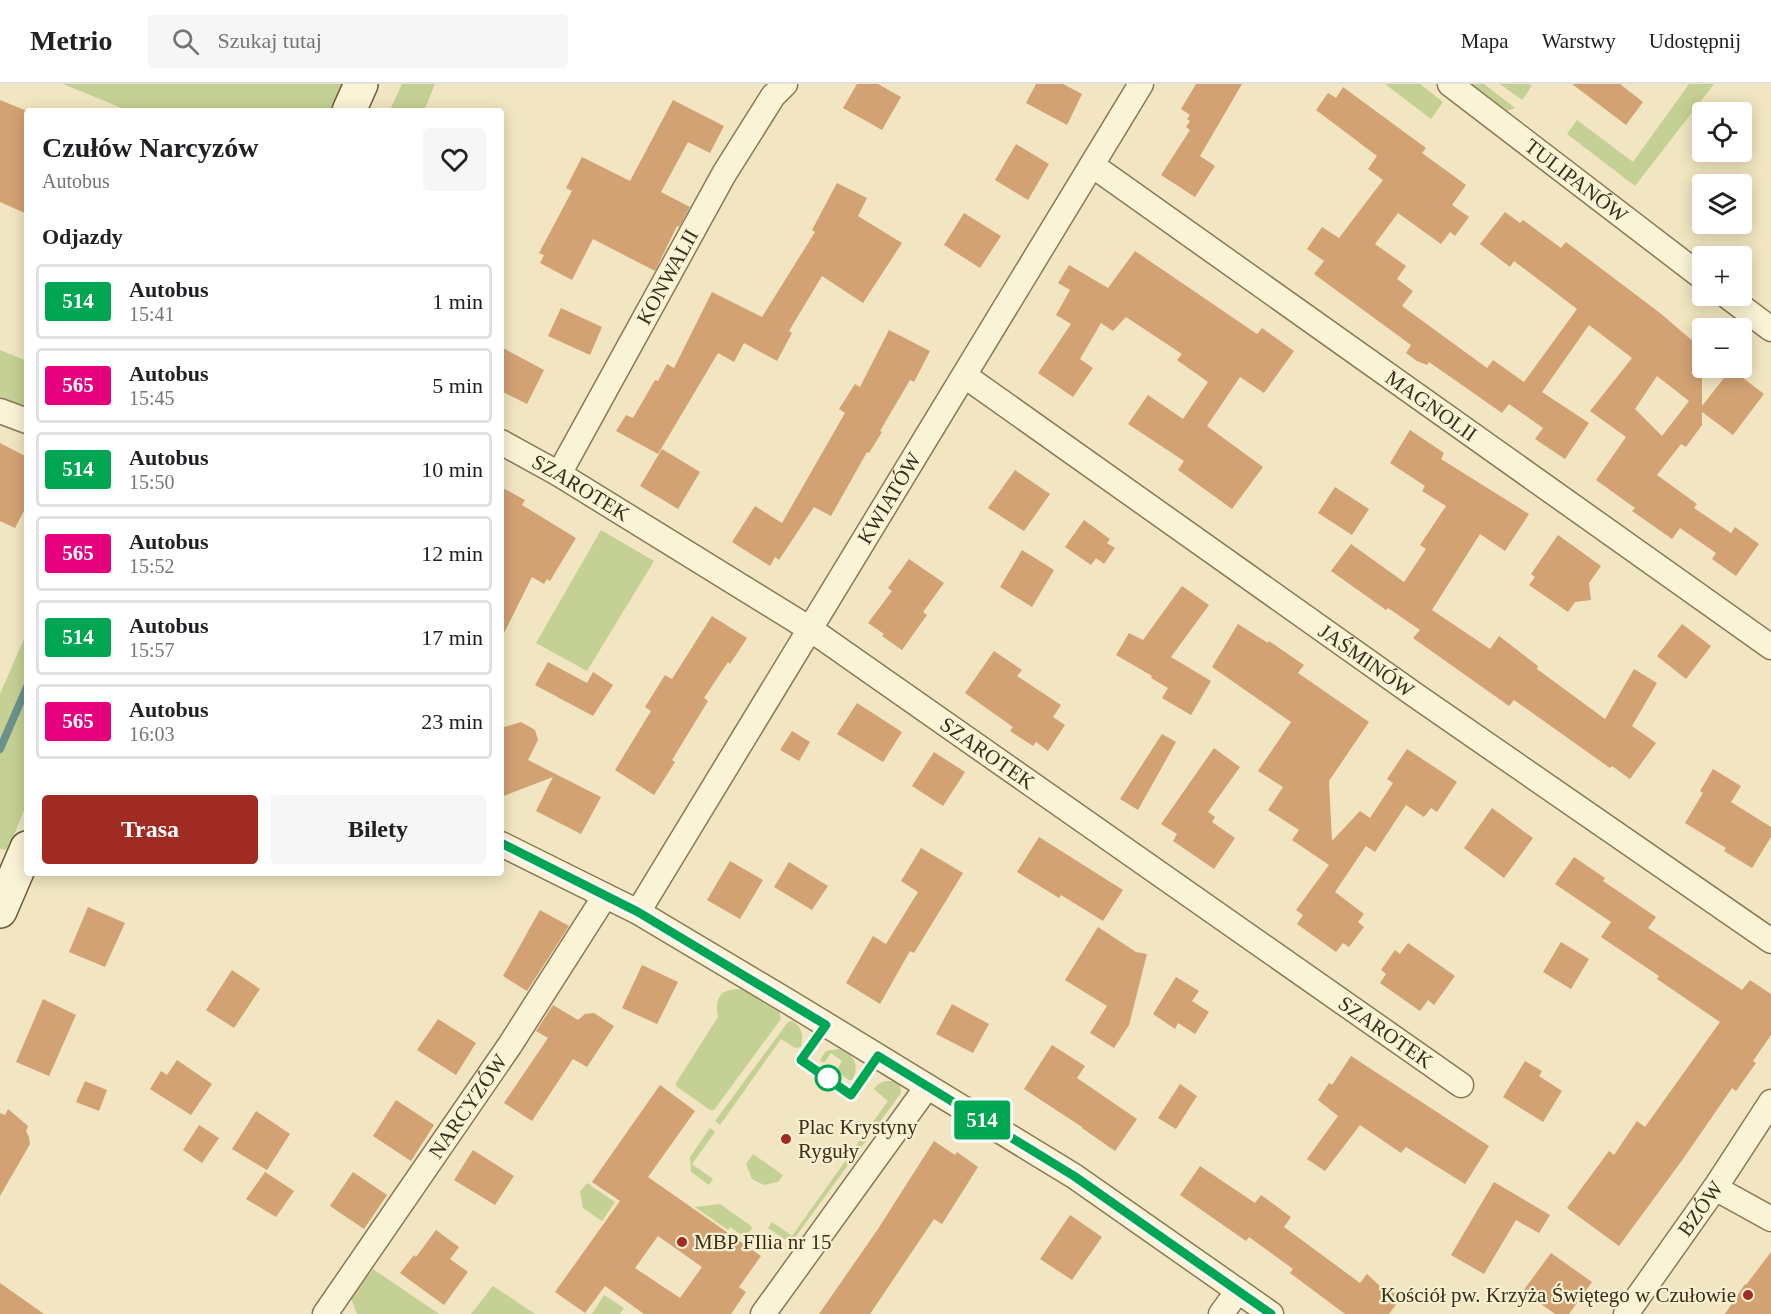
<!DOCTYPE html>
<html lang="pl">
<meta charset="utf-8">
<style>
body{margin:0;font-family:Georgia,serif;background:#f6f6f6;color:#202124;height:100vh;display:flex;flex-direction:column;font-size:22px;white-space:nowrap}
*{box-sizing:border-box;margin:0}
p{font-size:20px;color:#757577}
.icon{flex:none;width:33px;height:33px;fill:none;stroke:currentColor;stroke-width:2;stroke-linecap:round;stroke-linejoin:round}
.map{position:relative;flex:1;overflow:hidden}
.details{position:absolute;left:24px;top:24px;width:480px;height:768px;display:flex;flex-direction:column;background:#fff;border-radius:6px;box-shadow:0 3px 15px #0003}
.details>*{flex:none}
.badge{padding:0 12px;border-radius:4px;font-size:21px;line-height:39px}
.controls{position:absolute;left:1692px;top:18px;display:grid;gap:12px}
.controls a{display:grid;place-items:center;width:60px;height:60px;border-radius:6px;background:#fff;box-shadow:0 3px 15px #0003;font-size:30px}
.map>.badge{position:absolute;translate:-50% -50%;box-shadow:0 0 0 3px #fff}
h2{padding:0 18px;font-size:22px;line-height:54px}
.round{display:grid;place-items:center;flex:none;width:63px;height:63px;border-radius:6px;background:#f6f6f6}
.summary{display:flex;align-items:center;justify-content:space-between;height:102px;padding:0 18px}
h1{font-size:28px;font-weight:700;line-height:45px}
.button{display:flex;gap:12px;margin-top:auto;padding:12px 18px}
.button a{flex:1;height:69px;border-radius:6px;background:#a02b22;color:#fff;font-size:24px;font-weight:700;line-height:69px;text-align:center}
.button a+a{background:#f6f6f6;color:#202124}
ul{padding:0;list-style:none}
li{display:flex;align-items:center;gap:18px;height:75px;margin:0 12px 9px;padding:0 6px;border:3px solid #e0e0e0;border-radius:6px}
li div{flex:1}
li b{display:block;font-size:22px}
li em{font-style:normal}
li .badge{min-width:66px;font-weight:700;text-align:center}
header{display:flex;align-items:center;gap:36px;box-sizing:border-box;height:84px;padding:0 30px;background:#fff;border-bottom:2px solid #e0e0e0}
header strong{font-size:28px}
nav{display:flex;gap:33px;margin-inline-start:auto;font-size:21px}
.search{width:420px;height:54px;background:#f6f6f6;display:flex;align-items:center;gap:15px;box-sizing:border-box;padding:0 21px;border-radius:6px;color:#757577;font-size:22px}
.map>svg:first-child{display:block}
.green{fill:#c5d094}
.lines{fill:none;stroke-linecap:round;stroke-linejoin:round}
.stream{stroke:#6a928b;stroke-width:8}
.building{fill:#d2a273;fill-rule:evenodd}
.minor-casing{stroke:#8c7757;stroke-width:27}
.secondary-casing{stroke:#6e583a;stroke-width:36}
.minor{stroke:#fbf3d5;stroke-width:24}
.secondary{stroke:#fbf3d5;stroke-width:33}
.line-casing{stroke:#fff;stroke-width:14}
.line{stroke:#00a651;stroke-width:9}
.stop-dot{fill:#fff;stroke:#00a651;stroke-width:3}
.poi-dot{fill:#a02b22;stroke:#f8f0d1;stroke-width:2}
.labels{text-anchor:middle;stroke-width:4.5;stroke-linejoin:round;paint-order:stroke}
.street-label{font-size:21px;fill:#3b2d1c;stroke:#f8f0d1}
.poi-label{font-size:21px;fill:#3b2d1c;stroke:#f8f0d1;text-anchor:start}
</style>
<header>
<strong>Metrio</strong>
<div class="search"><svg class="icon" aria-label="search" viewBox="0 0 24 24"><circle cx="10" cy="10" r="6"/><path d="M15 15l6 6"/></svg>Szukaj tutaj</div>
<nav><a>Mapa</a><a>Warstwy</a><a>Udostępnij</a></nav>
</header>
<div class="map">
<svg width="1771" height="1230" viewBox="0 0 1771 1230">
<rect width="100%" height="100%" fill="#f1e6c1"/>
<!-- green -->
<g class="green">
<path d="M 63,0 L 344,0 L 332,27 L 129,27 Z"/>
<path d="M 402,0 L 435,0 L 424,27 L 390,26 Z"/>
<path d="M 1385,0 L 1420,0 L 1443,18 L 1431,35 Z"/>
<path d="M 1471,0 L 1484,0 L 1515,24 L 1507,27 Z"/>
<path d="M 1500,0 L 1529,0 L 1532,2 L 1522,16 Z"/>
<path d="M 1689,0 L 1714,0 L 1635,102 L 1567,50 L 1577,36 L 1633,78 Z"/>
<path d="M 0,266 L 27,277 L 27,323 L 0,313 Z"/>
<path d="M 601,446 L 654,477 L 587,587 L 536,559 Z"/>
<path d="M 27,548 L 27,719 L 8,766 L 0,765 L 0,610 Z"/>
<path d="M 742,905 L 779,927 L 781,935 L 714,1026 L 710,1026 L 676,1002 L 676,999 L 718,933 C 714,913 721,904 742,905 Z"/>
<path d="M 793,937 C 803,945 803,951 801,963 L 795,964 L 781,955 L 720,1041 L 715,1037 L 788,938 Z"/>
<path d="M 839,965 C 853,969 861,982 852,996 L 849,996 L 836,987 L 842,977 L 831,969 L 824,979 L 820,976 L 826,967 Z"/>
<path d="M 885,997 L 894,997 L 900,1000 L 901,1009 L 793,1156 L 789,1158 L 768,1144 L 772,1138 L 792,1152 L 885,1021 L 888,1017 L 874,1005 L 877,1001 Z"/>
<path d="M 710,1044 L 715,1048 L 692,1080 L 713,1095 L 709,1101 L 691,1088 L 690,1073 Z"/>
<path d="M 753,1070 L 783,1091 L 778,1098 L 764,1101 L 752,1095 L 746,1080 Z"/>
<path d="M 587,1099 L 615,1118 L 602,1137 L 583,1124 L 580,1108 Z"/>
<path d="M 720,1120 L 751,1142 L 752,1144 L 746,1154 L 730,1143 L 728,1146 L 695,1123 Z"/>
<path d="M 373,1185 L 439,1230 L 357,1230 L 351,1214 Z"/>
<path d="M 493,1202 L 535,1230 L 471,1230 Z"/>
<path d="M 604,1211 L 624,1224 L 620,1230 L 592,1230 Z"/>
</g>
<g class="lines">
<!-- stream -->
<path class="stream" d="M 0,665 L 27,603"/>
</g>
<!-- building -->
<g class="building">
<path d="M 857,0 L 878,0 L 901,13 L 882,46 L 843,24 Z"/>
<path d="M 1036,0 L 1063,0 L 1082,10 L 1067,41 L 1026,19 Z"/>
<path d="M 1196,0 L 1242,0 L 1200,72 L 1215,82 L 1195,113 L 1161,91 L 1190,46 L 1186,43 L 1190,37 L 1187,35 L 1190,31 L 1181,25 Z"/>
<path d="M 1572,0 L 1620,0 L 1643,18 L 1626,41 Z"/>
<path d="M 1343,3 L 1426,64 L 1422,69 L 1466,101 L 1452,121 L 1469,133 L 1455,152 L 1450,148 L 1441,160 L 1398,129 L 1375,160 L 1406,182 L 1397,195 L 1413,207 L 1402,222 L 1487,284 L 1493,276 L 1524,298 L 1577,225 L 1514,177 L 1510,183 L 1480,160 L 1505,128 L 1520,139 L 1523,136 L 1561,164 L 1566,158 L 1660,229 L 1702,265 L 1702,322 L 1731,285 L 1764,310 L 1733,351 L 1702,328 L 1702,341 L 1686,363 L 1681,360 L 1657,391 L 1697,420 L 1694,424 L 1731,449 L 1735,443 L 1759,460 L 1736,492 L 1712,475 L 1716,469 L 1680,444 L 1672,455 L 1632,427 L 1635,424 L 1596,396 L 1626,353 L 1590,327 L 1632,274 L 1589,241 L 1542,308 L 1589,339 L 1565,375 L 1535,355 L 1543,344 L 1509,320 L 1502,329 L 1429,278 L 1427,281 L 1417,277 L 1406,269 L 1411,261 L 1314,190 L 1324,177 L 1307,165 L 1322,143 L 1339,154 L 1383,96 L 1368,85 L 1377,72 L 1316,26 L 1328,9 L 1336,14 ZM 1657,292 L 1689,317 L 1662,352 L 1635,325 Z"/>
<path d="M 0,16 L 27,27 L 27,130 L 0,118 Z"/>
<path d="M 673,16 L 724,42 L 710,69 L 688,58 L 661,108 L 690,123 L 679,143 L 677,142 L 655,187 L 593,155 L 572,196 L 540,179 L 544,171 L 539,169 L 572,107 L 566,104 L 582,73 L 630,97 Z"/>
<path d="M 1016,60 L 1049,80 L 1028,116 L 995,96 Z"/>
<path d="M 837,99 L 867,114 L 858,132 L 902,159 L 863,219 L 822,192 L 789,247 L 792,249 L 777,277 L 744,259 L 734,278 L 718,269 L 658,370 L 616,347 L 626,331 L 633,334 L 655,296 L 658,297 L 667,280 L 674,284 L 712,208 L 762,233 L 815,148 L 812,146 Z"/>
<path d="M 964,129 L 1001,152 L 980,184 L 944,161 Z"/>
<path d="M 1135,167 L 1257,250 L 1262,244 L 1294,267 L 1264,309 L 1240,293 L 1207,342 L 1263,383 L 1232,425 L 1178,386 L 1184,377 L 1128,340 L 1148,311 L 1183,335 L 1208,298 L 1177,276 L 1182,270 L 1126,233 L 1113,247 L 1101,239 L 1080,275 L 1093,284 L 1073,313 L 1038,289 L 1071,240 L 1056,231 L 1070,206 L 1058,199 L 1069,181 L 1108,204 Z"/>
<path d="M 561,224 L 602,243 L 590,271 L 548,252 Z"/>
<path d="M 889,246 L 930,267 L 914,298 L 910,296 L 880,347 L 882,348 L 869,369 L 867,368 L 831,432 L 814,423 L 779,476 L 775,473 L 770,482 L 732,458 L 755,422 L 782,439 L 845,329 L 839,325 L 855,300 L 860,303 Z"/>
<path d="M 501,263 L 544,286 L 527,320 L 501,307 Z"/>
<path d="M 1410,346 L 1444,369 L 1441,375 L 1529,430 L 1505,467 L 1480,450 L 1432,526 L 1490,565 L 1499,552 L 1538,582 L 1537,585 L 1605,635 L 1634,585 L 1657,599 L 1632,642 L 1656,659 L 1630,695 L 1612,682 L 1610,684 L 1514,616 L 1509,622 L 1413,554 L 1420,546 L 1388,524 L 1386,526 L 1331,487 L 1351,460 L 1404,498 L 1426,465 L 1420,461 L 1446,422 L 1422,407 L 1425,402 L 1390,379 Z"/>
<path d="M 0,359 L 27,373 L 27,421 L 15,444 L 0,437 Z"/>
<path d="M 662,365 L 700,388 L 678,425 L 640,402 Z"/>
<path d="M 1015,386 L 1050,410 L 1024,447 L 988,424 Z"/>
<path d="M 501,403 L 525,416 L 522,421 L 576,454 L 550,497 L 547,495 L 544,500 L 532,493 L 501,555 Z"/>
<path d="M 1335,403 L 1369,425 L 1352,451 L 1318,429 Z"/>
<path d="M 1084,436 L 1110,455 L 1107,459 L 1115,464 L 1104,480 L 1096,474 L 1091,481 L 1065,463 Z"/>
<path d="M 1558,451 L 1601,482 L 1589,499 L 1591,516 L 1575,518 L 1568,528 L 1529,501 L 1535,493 L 1531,490 Z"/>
<path d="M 1022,466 L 1054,486 L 1032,523 L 1000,503 Z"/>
<path d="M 909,475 L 944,499 L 923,528 L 927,531 L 902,566 L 882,552 L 884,550 L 868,539 L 892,507 L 888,504 Z"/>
<path d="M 1182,502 L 1209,521 L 1171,573 L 1211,597 L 1191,631 L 1162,614 L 1168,604 L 1151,594 L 1152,592 L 1116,571 L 1129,549 L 1143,556 Z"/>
<path d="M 712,532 L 747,554 L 730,580 L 728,578 L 704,614 L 708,617 L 672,676 L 675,678 L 654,711 L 615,686 L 651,627 L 645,623 L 665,591 L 672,595 Z"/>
<path d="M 1238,540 L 1268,559 L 1269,557 L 1304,581 L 1298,589 L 1369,638 L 1329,697 L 1332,757 L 1360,727 L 1370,734 L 1393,699 L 1387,695 L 1407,665 L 1457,698 L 1437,728 L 1431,724 L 1424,733 L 1406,721 L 1375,768 L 1366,762 L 1335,808 L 1364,830 L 1358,838 L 1364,843 L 1349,863 L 1343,859 L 1336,868 L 1297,840 L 1303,831 L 1296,826 L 1329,781 L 1292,756 L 1299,746 L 1268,726 L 1283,703 L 1258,687 L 1291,638 L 1212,583 Z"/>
<path d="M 1682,540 L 1711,562 L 1686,595 L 1657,572 Z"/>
<path d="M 994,567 L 1022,586 L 1017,592 L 1061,621 L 1053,633 L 1065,641 L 1048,667 L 1036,658 L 1033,662 L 1010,647 L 1013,643 L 965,609 Z"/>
<path d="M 548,578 L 587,599 L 593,588 L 613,601 L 593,632 L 535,601 Z"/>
<path d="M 857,619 L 902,648 L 883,678 L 837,650 Z"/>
<path d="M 521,638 L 535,646 L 538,656 L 528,676 L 601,713 L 581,750 L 536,727 L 553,693 L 501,713 L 501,644 Z"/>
<path d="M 792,647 L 810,658 L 799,677 L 780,666 Z"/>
<path d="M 1162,650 L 1176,658 L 1138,726 L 1120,715 Z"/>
<path d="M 1214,664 L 1240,683 L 1208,728 L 1215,733 L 1212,738 L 1235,754 L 1214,785 L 1173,757 L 1177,750 L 1161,740 Z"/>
<path d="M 934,668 L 965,688 L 943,722 L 912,702 Z"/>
<path d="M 1713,685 L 1741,702 L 1731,718 L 1771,743 L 1771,753 L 1752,784 L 1724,767 L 1726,764 L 1685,739 L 1703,709 L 1700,707 Z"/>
<path d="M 1492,724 L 1533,754 L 1504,794 L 1464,764 Z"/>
<path d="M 1039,753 L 1123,806 L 1103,837 L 1061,811 L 1059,814 L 1017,788 Z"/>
<path d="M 921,764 L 963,789 L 914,869 L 910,867 L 880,920 L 846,899 L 873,852 L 886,860 L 918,808 L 901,797 Z"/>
<path d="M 1574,773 L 1605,794 L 1603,797 L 1656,833 L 1648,844 L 1742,906 L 1750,896 L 1771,910 L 1771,951 L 1753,977 L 1756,979 L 1736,1007 L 1732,1004 L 1683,1075 L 1619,1162 L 1567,1124 L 1609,1067 L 1614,1071 L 1637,1037 L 1645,1043 L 1720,938 L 1657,895 L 1659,892 L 1601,853 L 1611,838 L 1555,800 Z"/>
<path d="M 730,777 L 763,796 L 740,835 L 707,816 Z"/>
<path d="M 789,778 L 828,802 L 812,826 L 774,803 Z"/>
<path d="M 88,823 L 125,839 L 105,883 L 69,868 Z"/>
<path d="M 540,826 L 569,842 L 527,907 L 503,892 Z"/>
<path d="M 1098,843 L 1136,868 L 1147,870 L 1129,941 L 1114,964 L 1090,949 L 1107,922 L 1065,896 Z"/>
<path d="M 1561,858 L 1589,875 L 1571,905 L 1543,888 Z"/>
<path d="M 1408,859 L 1455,892 L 1434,921 L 1428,916 L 1420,927 L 1380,899 L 1386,890 L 1381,886 L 1395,866 L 1400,870 Z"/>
<path d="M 642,881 L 678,898 L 657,940 L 622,924 Z"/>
<path d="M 232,886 L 260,905 L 234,944 L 206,926 Z"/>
<path d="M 1176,893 L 1199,907 L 1192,917 L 1209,928 L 1195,950 L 1178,939 L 1175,945 L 1153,930 Z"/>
<path d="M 43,915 L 76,931 L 49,992 L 16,978 Z"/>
<path d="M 952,920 L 989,940 L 973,969 L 936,950 Z"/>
<path d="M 553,921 L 578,936 L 585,930 L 594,929 L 614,942 L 587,983 L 573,975 L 532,1037 L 504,1019 L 548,954 L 536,947 Z"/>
<path d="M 438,935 L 476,959 L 456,991 L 417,966 Z"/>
<path d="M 1052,961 L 1085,982 L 1077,994 L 1137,1035 L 1115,1067 L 1082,1044 L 1082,1043 L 1024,1005 Z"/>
<path d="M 1351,972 L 1489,1062 L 1465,1100 L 1406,1063 L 1401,1069 L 1360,1041 L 1325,1087 L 1307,1075 L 1338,1032 L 1318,1016 L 1329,999 L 1332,1001 Z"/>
<path d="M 177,976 L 212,1000 L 191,1031 L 150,1005 L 161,987 L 167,991 Z"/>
<path d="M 1525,977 L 1542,987 L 1539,992 L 1562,1007 L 1543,1038 L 1503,1013 Z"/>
<path d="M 85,997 L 107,1006 L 99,1027 L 76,1018 Z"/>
<path d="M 1180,1000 L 1197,1012 L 1176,1045 L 1158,1034 Z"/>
<path d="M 660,1001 L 695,1027 L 648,1093 L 761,1172 L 739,1203 L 746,1208 L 731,1230 L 644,1230 L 605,1202 L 585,1229 L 555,1208 L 620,1117 L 592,1098 ZM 658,1152 L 702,1183 L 680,1214 L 635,1184 Z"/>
<path d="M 396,1016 L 434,1041 L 411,1077 L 373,1052 Z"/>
<path d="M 8,1025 L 28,1042 L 26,1047 L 29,1053 L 30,1060 L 0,1112 L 0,1029 L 5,1031 Z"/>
<path d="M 256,1027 L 290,1050 L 267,1086 L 232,1065 Z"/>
<path d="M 199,1041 L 219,1054 L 202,1079 L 183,1066 Z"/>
<path d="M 934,1057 L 955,1071 L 957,1068 L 978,1083 L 942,1140 L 934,1135 L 870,1230 L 819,1230 L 878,1145 Z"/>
<path d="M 473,1066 L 514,1092 L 495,1121 L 454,1096 Z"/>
<path d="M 1200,1082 L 1255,1119 L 1261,1111 L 1291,1133 L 1284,1143 L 1360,1199 L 1367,1190 L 1383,1205 L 1385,1203 L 1401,1214 L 1389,1230 L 1345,1230 L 1290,1189 L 1293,1185 L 1249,1153 L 1246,1157 L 1180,1111 Z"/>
<path d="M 265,1088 L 294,1107 L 276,1133 L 246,1115 Z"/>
<path d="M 353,1088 L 387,1111 L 364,1145 L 330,1122 Z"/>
<path d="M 1494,1098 L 1550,1131 L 1539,1149 L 1516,1136 L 1484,1190 L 1451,1171 Z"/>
<path d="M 1070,1131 L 1102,1153 L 1072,1196 L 1040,1175 Z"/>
<path d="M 436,1146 L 459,1163 L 450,1175 L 468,1188 L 444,1221 L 400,1189 L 414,1171 L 416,1173 Z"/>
<path d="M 1771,1168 L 1771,1230 L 1725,1230 L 1745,1200 L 1746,1201 Z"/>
<path d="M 1551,1169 L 1592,1198 L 1569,1230 L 1555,1230 L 1523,1207 Z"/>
<path d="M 0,1199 L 44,1230 L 0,1230 Z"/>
</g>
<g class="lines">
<defs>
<g id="minor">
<path id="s1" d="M 1450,0 L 1702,193"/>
<path id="s2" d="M 1092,81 L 1771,563"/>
<path d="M 1727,212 L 1771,245"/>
<path id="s3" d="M 965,292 L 1415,611 L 1771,857"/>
<path d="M 0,327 L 27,337"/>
<path id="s4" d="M 501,358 L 559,390 L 810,545 L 1461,1001"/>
<path id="s5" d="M 559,390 L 724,90 L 773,12 L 785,0"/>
<path d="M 501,760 L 638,828 L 789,918 L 1074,1092 L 1271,1230"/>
<path id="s6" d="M 638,828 L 1141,0"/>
<path d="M 1715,1104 L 1771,1135"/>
<path id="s7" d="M 325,1230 L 510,961 L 605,812"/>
<path d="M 763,1230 L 927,1003"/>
<path d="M 1221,1230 L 1238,1207"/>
<path id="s8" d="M 1626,1230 L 1715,1104 L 1771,1018"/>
</g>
<g id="secondary">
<path d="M 349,27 L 361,0"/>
<path d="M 0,827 L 27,764"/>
</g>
</defs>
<!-- minor casing -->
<use href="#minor" class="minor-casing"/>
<!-- secondary casing -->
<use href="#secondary" class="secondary-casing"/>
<!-- minor -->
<use href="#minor" class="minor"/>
<!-- secondary -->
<use href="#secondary" class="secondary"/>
</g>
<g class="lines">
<defs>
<path id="line" d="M 501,759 L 638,828 L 826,941 L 801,976 L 851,1011 L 878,972 L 1074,1092 L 1271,1230"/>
</defs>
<!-- line casing -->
<use href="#line" class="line-casing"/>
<!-- line -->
<use href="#line" class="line"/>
</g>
<!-- markers -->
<circle class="stop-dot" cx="828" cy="994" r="12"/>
<g class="poi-dot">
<circle cx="786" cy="1055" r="6"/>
<circle cx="682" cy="1158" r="6"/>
<circle cx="1748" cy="1211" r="6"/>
</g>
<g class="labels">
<!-- street labels -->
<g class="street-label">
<text dy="7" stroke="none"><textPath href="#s1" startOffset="159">TULIPANÓW</textPath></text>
<text dy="7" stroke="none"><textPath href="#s5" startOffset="225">KONWALII</textPath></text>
<text dy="7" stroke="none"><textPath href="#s2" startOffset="416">MAGNOLII</textPath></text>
<text dy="7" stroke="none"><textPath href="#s4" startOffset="92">SZAROTEK</textPath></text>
<text dy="7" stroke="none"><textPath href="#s6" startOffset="484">KWIATÓW</textPath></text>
<text dy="7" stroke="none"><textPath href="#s3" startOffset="492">JAŚMINÓW</textPath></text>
<text dy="7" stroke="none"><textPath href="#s4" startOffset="578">SZAROTEK</textPath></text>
<text dy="7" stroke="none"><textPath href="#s4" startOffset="1064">SZAROTEK</textPath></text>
<text dy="7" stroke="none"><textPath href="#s7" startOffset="252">NARCYZÓW</textPath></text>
<text dy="7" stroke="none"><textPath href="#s8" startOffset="129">BZÓW</textPath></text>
</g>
<!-- poi labels -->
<g class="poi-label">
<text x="798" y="1050">Plac Krystyny<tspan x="798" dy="24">Ryguły</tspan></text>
<text x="694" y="1165">MBP FIlia nr 15</text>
<text x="1736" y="1218" text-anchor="end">Kościół pw. Krzyża Świętego w Czułowie</text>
</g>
</g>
</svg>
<div class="controls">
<a><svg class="icon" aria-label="locate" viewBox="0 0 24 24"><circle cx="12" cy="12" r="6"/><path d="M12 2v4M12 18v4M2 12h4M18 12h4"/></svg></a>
<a><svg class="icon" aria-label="layers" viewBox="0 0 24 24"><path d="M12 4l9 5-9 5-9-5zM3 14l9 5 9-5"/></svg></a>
<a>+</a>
<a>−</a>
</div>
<b class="badge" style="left:982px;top:1036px;background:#00a651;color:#fff">514</b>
<section class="details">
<div class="summary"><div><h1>Czułów Narcyzów</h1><p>Autobus</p></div><a class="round"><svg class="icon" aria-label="heart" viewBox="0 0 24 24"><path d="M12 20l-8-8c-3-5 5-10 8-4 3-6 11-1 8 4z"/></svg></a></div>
<h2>Odjazdy</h2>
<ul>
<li><span class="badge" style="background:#00a651;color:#fff">514</span><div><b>Autobus</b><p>15:41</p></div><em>1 min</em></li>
<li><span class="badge" style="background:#e6007e;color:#fff">565</span><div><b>Autobus</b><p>15:45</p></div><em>5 min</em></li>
<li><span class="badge" style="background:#00a651;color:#fff">514</span><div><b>Autobus</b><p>15:50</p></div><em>10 min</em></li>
<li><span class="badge" style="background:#e6007e;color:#fff">565</span><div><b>Autobus</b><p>15:52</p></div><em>12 min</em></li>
<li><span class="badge" style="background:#00a651;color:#fff">514</span><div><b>Autobus</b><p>15:57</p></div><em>17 min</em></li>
<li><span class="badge" style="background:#e6007e;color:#fff">565</span><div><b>Autobus</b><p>16:03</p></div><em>23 min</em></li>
</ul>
<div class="button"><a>Trasa</a><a>Bilety</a></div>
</section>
</div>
